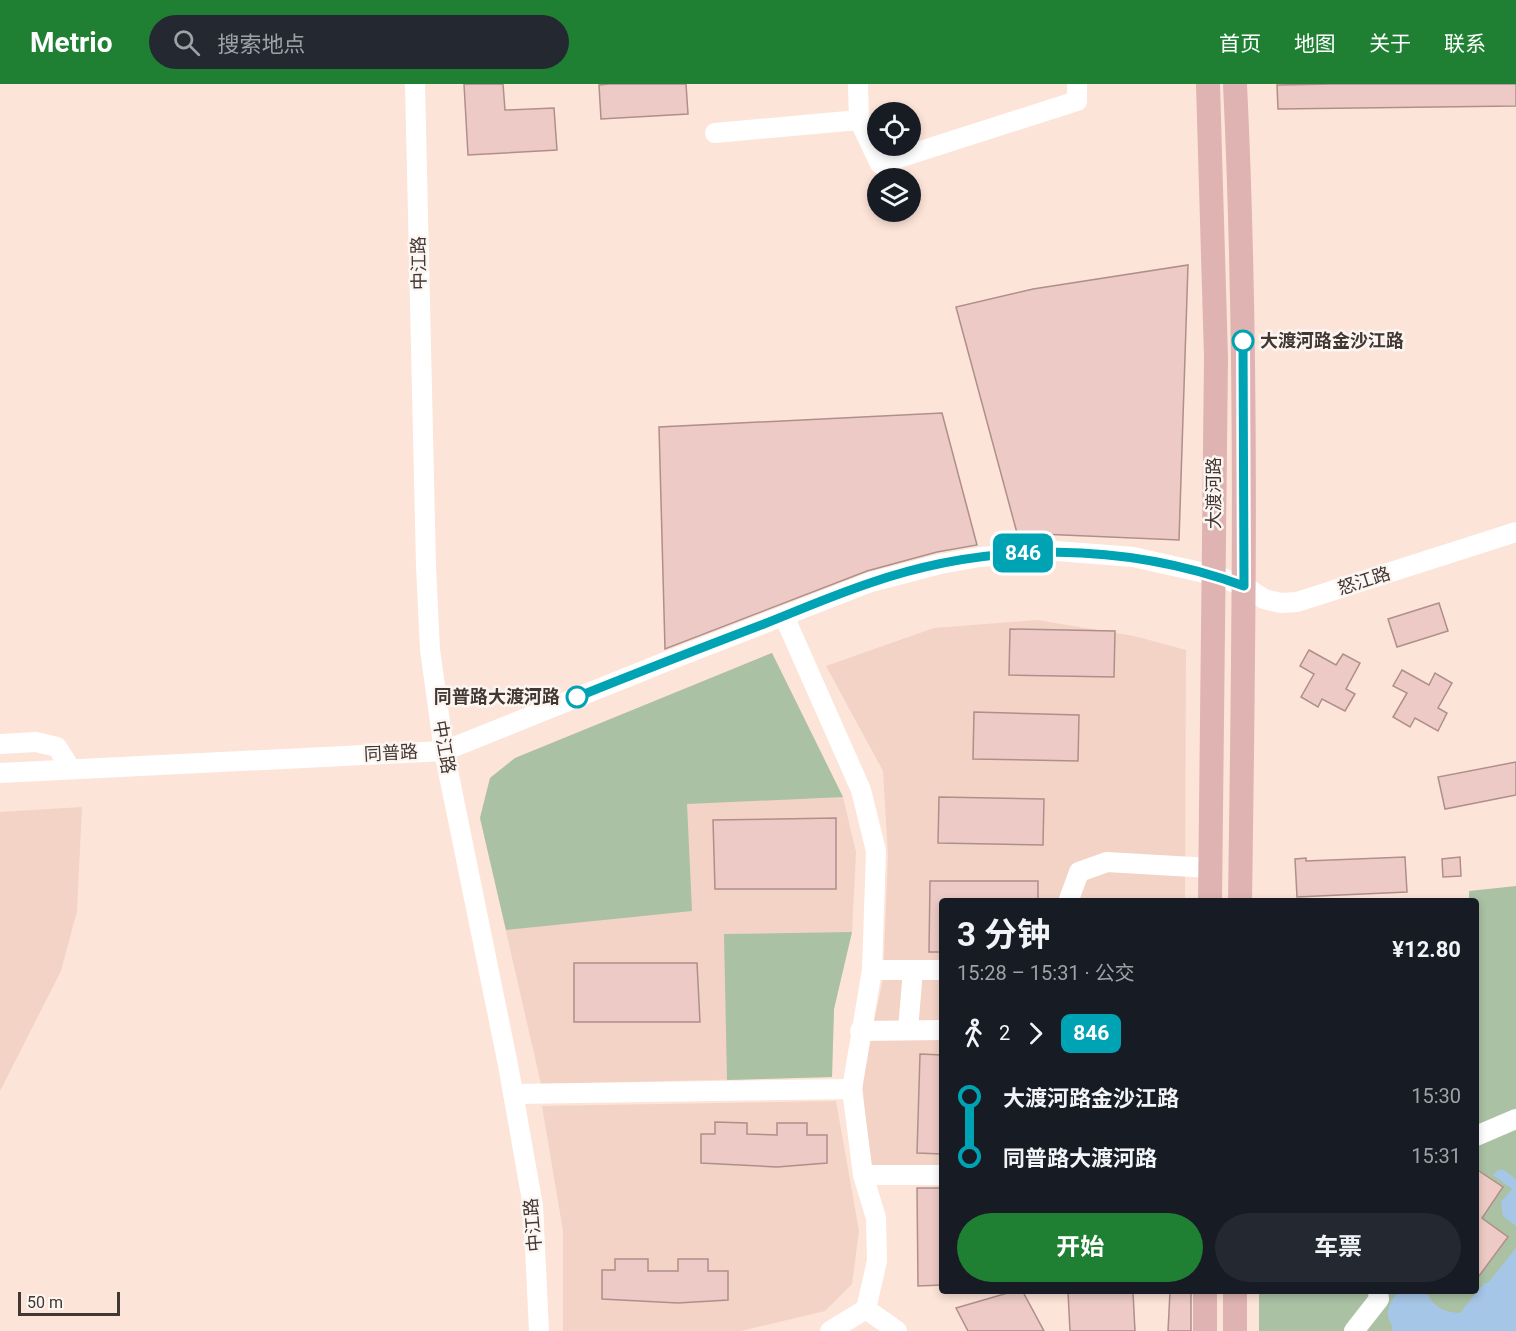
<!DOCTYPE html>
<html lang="zh">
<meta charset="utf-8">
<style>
body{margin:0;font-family:Roboto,"Noto Sans SC",sans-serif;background:#242831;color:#f1f3f6;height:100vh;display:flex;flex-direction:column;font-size:22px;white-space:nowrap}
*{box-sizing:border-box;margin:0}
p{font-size:20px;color:#9ea1a6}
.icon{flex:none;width:33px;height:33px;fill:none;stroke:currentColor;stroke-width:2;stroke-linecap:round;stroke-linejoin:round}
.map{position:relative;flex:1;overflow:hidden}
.details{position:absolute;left:939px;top:814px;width:540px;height:396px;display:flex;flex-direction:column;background:#171b24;border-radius:6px;box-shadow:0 3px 9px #0003}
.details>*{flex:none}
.badge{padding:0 12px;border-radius:9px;font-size:21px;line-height:39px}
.fabs{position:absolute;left:867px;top:18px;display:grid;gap:12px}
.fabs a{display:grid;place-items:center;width:54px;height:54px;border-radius:50%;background:#171b24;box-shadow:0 3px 9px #0003;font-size:30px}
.scale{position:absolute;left:18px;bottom:15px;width:102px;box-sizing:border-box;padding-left:6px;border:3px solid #433731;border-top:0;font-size:16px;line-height:21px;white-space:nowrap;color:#433731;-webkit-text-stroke:4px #fcf6f3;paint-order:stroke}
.map>.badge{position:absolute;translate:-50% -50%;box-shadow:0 0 0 3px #fff}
.legs{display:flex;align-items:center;gap:9px;height:66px;padding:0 18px;font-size:20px}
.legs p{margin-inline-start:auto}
.head{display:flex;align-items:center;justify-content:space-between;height:102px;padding:0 18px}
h1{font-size:33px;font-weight:700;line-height:45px}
.primary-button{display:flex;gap:12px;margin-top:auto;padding:12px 18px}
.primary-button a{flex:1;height:69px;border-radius:36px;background:#1f8033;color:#fff;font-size:24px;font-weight:700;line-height:69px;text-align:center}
.primary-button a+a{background:#242831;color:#f1f3f6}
ul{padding:0 18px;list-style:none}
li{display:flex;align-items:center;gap:21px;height:60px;font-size:22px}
li i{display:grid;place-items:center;width:9px;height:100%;margin:0 8px;background:currentColor}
li i::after{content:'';width:15px;height:15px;margin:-8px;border:4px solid;border-radius:50%;background:#171b24}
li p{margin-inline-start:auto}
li:first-child i{background:linear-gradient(#0000 50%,currentColor 0)}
li:last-child i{background:linear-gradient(currentColor 50%,#0000 0)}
header{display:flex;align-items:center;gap:36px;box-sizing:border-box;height:84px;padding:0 30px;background:#1f8033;color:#fff}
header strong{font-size:28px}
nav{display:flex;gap:33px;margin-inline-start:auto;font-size:21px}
.search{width:420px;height:54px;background:#242831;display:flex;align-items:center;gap:15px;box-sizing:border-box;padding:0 21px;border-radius:33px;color:#9ea1a6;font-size:22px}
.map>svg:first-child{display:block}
.built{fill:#f3d3c6}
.green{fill:#aac1a4}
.water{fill:#a6c6e7}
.building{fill:#edcac5;stroke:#af8f8a;stroke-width:1.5}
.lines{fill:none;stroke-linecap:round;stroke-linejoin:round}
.minor{stroke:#fff;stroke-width:20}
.major{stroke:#dfb3b1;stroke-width:24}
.line-1-casing{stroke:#fff;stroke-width:14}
.line-1{stroke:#00a3b4;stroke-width:9}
.stop-1-dot{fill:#fff;stroke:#00a3b4;stroke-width:3}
.labels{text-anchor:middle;stroke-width:5;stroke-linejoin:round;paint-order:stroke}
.street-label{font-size:18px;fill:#433731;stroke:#fcf6f3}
.stop-label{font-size:18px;font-weight:bold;fill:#433731;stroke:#fcf6f3;text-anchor:start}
</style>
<header>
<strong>Metrio</strong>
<div class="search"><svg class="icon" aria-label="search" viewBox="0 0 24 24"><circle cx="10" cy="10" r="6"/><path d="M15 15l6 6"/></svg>搜索地点</div>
<nav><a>首页</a><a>地图</a><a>关于</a><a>联系</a></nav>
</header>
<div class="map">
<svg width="1516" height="1247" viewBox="0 0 1516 1247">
<rect width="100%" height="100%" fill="#fde4d8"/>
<!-- built -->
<g class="built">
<path d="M 1037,536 L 1134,552 L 1186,566 L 1185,817 L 942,818 L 942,1082 L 869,1081 L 862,995 L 883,895 L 888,772 L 883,687 L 826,582 L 934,544 Z"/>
<path d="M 772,569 L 843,713 L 856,768 L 852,848 L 834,925 L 832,993 L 541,1000 L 480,734 L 490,694 L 515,674 Z"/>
<path d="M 82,723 L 77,827 L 61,887 L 0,1007 L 0,728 Z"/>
<path d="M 836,1017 L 859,1147 L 852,1200 L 825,1227 L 741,1247 L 563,1247 L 563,1147 L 542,1022 Z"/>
</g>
<!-- green -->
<g class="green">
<path d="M 772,569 L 843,713 L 687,720 L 692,827 L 506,846 L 480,734 L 490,694 L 515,674 Z"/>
<path d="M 1516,802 L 1516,1247 L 1259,1247 L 1259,1208 L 1476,1208 L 1476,818 L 1469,817 L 1469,807 Z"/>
<path d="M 852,848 L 834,925 L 832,993 L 727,996 L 724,850 Z"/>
</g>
<!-- water -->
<g class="water">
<path d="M 1498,1086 L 1504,1086 L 1516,1095 L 1516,1142 L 1503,1132 L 1501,1118 L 1512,1105 L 1493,1091 Z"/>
<path d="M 1516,1164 L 1516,1247 L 1392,1247 C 1393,1240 1389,1238 1388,1232 C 1387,1223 1393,1214 1398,1208 L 1426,1208 C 1434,1223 1443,1228 1460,1229 L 1484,1199 L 1488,1199 Z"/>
</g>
<!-- building -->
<g class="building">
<path d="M 464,0 L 503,0 L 505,26 L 554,24 L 557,66 L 468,71 Z"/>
<path d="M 609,0 L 686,0 L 688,30 L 601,35 L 599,1 Z"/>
<path d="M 1334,0 L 1516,0 L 1516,22 L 1278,25 L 1277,1 Z"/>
<path d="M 1188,181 L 1179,456 L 1017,449 L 956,223 L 1033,205 Z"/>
<path d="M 942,329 L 977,461 L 937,468 L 867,487 L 665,565 L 659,343 Z"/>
<path d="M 1439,519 L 1448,547 L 1397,563 L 1388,535 Z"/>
<path d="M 1010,545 L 1115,547 L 1114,593 L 1009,591 Z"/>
<path d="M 1309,566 L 1336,581 L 1343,570 L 1360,579 L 1346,605 L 1355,610 L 1345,627 L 1322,615 L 1318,623 L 1301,613 L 1314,590 L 1300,582 Z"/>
<path d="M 1402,586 L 1429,601 L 1435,589 L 1452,599 L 1438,624 L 1447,629 L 1438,647 L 1415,634 L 1410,643 L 1393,633 L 1407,609 L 1393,602 Z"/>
<path d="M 974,628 L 1079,631 L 1078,677 L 973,675 Z"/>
<path d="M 1516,678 L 1516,711 L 1445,725 L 1438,693 Z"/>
<path d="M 939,713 L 1044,715 L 1043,761 L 938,759 Z"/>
<path d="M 836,734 L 836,805 L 715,805 L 713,736 Z"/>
<path d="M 1405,773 L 1407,808 L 1297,813 L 1295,775 L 1306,774 L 1306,777 Z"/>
<path d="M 1460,773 L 1461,792 L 1443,793 L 1442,775 Z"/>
<path d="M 930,797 L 1038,797 L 1038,818 L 942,818 L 942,868 L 929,868 Z"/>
<path d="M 574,879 L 697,879 L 700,938 L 574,938 Z"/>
<path d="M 920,970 L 942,971 L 942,1070 L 917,1069 Z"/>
<path d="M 715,1038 L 747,1039 L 747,1050 L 777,1051 L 777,1039 L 807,1039 L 807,1051 L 827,1051 L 827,1079 L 777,1083 L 701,1079 L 701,1050 L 715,1050 Z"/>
<path d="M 1476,1085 L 1503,1103 L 1482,1134 L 1508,1153 L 1476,1196 Z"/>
<path d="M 917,1104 L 942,1104 L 942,1201 L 918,1202 Z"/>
<path d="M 615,1175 L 648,1175 L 648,1187 L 678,1187 L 678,1175 L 708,1175 L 708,1187 L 728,1187 L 728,1216 L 678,1219 L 602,1215 L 602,1186 L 615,1186 Z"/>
<path d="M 1011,1208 L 1023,1208 L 1044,1247 L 968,1247 L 956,1224 Z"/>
<path d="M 1068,1208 L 1133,1208 L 1135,1247 L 1070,1247 Z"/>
<path d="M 1170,1208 L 1191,1208 L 1191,1247 L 1168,1247 Z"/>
</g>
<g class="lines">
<!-- minor -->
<g class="minor">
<path d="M 415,0 L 426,482 L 430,566 L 444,667 L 508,981 L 533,1122 L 539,1247"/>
<path d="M 858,0 L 859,36 L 880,80 L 1077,17 L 1077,0"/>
<path d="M 715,49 L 859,36"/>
<path d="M 784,532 L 861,706 L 876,767 L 872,886 L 852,1005 L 863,1091 L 876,1134 L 877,1177 L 866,1225 L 830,1247"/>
<path d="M 0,660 L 36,658 L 57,663 L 71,685"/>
<path d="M 0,689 L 444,667 L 665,578 L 871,498 L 940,480 L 980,473 L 1057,467 L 1133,473 L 1214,491 L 1244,502 L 1264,515 L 1281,519 L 1297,518 L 1516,448"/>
<path d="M 1068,818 L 1079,788 L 1107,778 L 1210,784"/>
<path d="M 872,886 L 942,886"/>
<path d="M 908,946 L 913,886"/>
<path d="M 860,947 L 942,946"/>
<path d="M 513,1010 L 852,1005"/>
<path d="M 1476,1052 L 1516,1035"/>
<path d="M 863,1091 L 942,1091"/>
<path d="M 866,1225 L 897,1247"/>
<path d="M 1354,1247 L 1379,1215 L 1378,1208"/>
</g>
<!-- major -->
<g class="major">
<path d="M 1208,0 L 1216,273 L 1210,818"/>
<path d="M 1235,0 C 1248,272 1244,545 1240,818"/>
<path d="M 1205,1247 L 1205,1208"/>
<path d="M 1235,1247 L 1235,1208"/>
</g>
</g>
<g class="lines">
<defs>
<path id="line-1" d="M 577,613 C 639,588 701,564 764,540 C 799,526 834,511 870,499 C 991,457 1124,458 1244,502 L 1243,257"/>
</defs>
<!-- line-1 casing -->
<use href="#line-1" class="line-1-casing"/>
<!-- line-1 -->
<use href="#line-1" class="line-1"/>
</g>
<!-- markers -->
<g class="stop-1-dot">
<circle cx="1243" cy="257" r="10"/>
<circle cx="577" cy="613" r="10"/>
</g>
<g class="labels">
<!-- street labels -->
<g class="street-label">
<text transform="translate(419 179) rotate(-91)" y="6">中江路</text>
<text transform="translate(1214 409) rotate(-90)" y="6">大渡河路</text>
<text transform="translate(1364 497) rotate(-18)" y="6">怒江路</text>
<text transform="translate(444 663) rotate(80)" y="6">中江路</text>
<text transform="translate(391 669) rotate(-3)" y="6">同普路</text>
<text transform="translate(533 1141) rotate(-95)" y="6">中江路</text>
</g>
<!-- stop labels -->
<g class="stop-label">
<text x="1260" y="263">大渡河路金沙江路</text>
<text x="560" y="619" text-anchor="end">同普路大渡河路</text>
</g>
</g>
</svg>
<div class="fabs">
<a><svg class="icon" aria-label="locate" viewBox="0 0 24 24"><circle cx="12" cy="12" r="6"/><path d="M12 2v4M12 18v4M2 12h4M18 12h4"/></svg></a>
<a><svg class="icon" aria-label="layers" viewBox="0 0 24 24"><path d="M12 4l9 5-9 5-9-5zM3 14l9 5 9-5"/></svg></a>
</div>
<div class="scale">50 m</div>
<b class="badge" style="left:1023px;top:469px;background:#00a3b4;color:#fff">846</b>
<section class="details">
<div class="head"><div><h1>3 分钟</h1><p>15:28 – 15:31 · 公交</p></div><b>¥12.80</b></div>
<div class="legs"><svg class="icon" aria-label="walk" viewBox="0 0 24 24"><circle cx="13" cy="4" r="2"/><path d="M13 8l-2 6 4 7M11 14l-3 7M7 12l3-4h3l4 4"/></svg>2<svg class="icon" aria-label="forward" viewBox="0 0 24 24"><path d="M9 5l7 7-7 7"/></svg><b class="badge" style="background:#00a3b4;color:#fff">846</b></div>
<ul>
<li><i style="color:#00a3b4"></i><b>大渡河路金沙江路</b><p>15:30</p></li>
<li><i style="color:#00a3b4"></i><b>同普路大渡河路</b><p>15:31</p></li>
</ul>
<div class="primary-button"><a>开始</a><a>车票</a></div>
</section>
</div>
